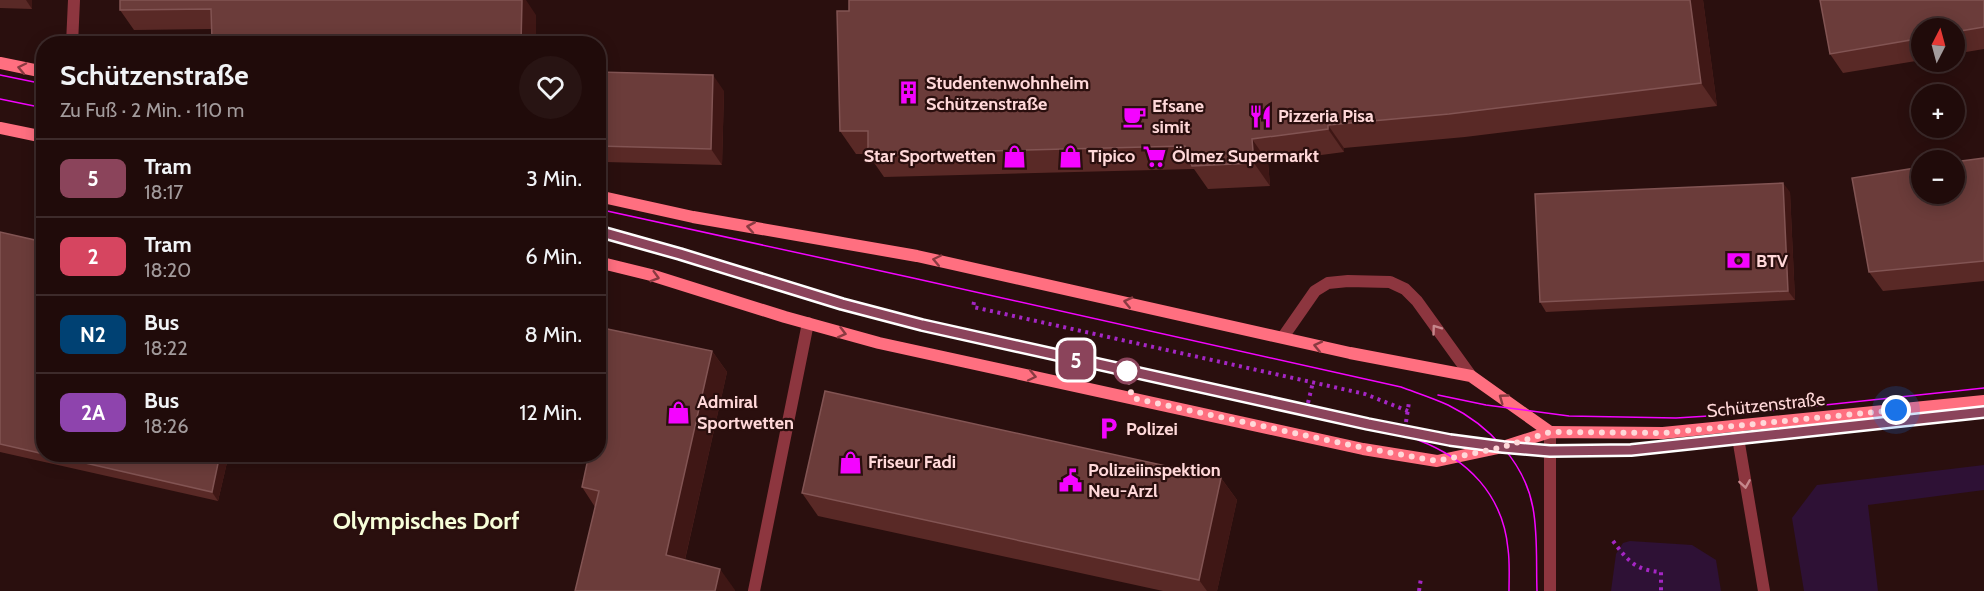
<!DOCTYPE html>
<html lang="de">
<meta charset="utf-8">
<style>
body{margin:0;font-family:Cabin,sans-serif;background:#281413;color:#f1f3f6;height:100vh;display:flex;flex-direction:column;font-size:22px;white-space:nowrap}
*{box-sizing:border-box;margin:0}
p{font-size:20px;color:#a29b9c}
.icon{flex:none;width:33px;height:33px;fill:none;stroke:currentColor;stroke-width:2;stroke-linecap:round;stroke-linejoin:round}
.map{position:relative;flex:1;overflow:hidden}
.side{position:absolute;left:36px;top:36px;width:570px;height:426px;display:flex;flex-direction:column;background:#200b0a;border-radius:24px;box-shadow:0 3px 15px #0003,0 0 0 2px #3d2b2b}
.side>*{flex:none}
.badge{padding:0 12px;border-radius:9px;font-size:21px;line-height:39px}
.needle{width:39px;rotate:6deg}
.fabs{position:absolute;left:1911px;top:18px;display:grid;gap:12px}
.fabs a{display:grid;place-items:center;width:54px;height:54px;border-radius:50%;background:#200b0a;box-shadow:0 3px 15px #0003,0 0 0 2px #3d2b2b;font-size:30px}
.you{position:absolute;width:30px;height:30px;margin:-15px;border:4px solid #fff;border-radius:50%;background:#1a73e8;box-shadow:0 0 0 9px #1a73e833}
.map>.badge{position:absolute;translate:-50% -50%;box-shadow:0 0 0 3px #fff}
.round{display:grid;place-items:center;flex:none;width:63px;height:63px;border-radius:32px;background:#281413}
.head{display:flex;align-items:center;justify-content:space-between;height:102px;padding:0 24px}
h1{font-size:28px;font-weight:700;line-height:45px}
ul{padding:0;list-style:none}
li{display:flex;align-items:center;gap:18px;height:78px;padding:0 24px;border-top:2px solid #3d2b2b}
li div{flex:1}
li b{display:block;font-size:22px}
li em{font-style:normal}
li .badge{min-width:66px;font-weight:700;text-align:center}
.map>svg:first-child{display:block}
.green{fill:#2e1135}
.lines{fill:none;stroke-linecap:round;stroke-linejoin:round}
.path{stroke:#a426c4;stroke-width:4;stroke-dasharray:3 4.5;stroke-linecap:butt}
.lane{stroke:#8d363f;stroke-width:12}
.street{stroke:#8d363f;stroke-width:12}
.secondary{stroke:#ff6f80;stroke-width:12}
.tram{stroke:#f404ff;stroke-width:1.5}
.wall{fill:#592926}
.shaded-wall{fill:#3f1715}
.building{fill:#6b3c3a;stroke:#825453;stroke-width:1.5}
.oneway{stroke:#8a3a41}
.oneway2{stroke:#c6878c}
.line-casing{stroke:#fff;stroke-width:14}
.line{stroke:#8b445b;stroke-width:9}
.walk{stroke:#ffd8d9;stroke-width:6;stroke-dasharray:0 10.8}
.stop-dot{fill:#fff;stroke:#8b445b;stroke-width:3}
.labels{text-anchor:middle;stroke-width:4.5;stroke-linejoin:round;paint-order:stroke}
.poi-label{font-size:18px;font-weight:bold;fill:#ffd8d9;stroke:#2a0f0e;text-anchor:start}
.street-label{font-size:18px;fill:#ffd8d9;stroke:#2a0f0e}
.district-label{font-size:24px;font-weight:bold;fill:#f7ffda;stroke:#2a0f0e}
</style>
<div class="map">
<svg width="1984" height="591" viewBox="0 0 1984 591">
<rect width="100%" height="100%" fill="#2a0f0e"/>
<!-- green -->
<g class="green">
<path d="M 1984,465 L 1984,490 L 1868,505 L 1878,591 L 1804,591 L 1792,518 L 1817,485 Z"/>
<path d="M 1630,541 L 1692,545 L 1716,560 L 1721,591 L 1611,591 L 1616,554 L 1623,543 Z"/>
</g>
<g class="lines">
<!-- path -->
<g class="path">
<path d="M 974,302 L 973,307 L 1365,394 L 1408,411"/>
<path d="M 1308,403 L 1313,382"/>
<path d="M 1406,422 L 1409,402"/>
<path d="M 1613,541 C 1628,561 1635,570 1661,572 L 1661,591"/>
<path d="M 1419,591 L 1421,578"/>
</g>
<!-- lane -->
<g class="lane">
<path d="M 1283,337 L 1315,291 L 1328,283 L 1348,281 L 1390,282 L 1405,289 L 1417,301 L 1471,376"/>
<path d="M 754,591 L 808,323"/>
</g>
<!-- street -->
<g class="street">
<path d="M 72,44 L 74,0"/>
<path d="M 1736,426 L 1764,591"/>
<path d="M 1550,591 L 1550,432"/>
</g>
<!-- secondary -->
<g class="secondary">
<path d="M 0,63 L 44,72"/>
<path d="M 0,128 L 44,137"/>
<path d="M 598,196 L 693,217 L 917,256 L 1350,353 L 1471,376 L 1550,432"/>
<path d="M 598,262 L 651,275 L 785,317 L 879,343 L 1363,449 L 1437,461 L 1503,447 L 1550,432 L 1663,433 L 1984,401"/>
</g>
<!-- tram -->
<g class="tram">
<path d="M 0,75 L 44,84"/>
<path d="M 0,99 L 44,108"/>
<path d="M 598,209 L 913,278 L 1401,387 C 1417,393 1433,398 1448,405 C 1489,425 1525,463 1533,508 C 1538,535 1536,564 1537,591"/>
<path d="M 598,231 L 640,242 L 842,304 L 922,325 L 1322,414 L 1470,443 L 1550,451 L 1631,450 L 1984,412"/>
<path d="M 1438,395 L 1486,405 L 1569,416 L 1676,418 L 1741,414 L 1984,388"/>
<path d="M 1418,440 C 1468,459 1503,495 1508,549 C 1510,563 1509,577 1509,591"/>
</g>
</g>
<!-- wall -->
<g class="wall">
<path d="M 0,0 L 32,0 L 32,9 L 0,8 Z"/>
<path d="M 120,0 L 536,15 L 536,44 L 214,44 L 212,40 L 212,29 L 134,30 L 120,10 Z"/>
<path d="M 1703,0 L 1717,106 L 1465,137 L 1344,148 L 1344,152 L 1268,162 L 1270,186 L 1208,189 L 1194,169 L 884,177 L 868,154 L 856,154 L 840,131 L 849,11 Z"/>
<path d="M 1984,0 L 1984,49 L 1954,54 L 1954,28 L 1922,28 L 1922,60 L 1843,73 L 1830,54 Z"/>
<path d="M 598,72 L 724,91 L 722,165 L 605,162 L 598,153 Z"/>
<path d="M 1984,158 L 1984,281 L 1883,291 L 1869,272 Z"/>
<path d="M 1790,192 L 1795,300 L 1546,312 L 1540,302 Z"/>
<path d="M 44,209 L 44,454 L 229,454 L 218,501 L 0,452 L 0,232 L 35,240 Z"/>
<path d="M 712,351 L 727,372 L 685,560 L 735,590 L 595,507 L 582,487 L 589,455 L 585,454 L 598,454 Z"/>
<path d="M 1221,478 L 1237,500 L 1217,591 L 1163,591 L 818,516 L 802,493 Z"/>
</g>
<!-- shaded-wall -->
<g class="shaded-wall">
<path d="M 26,0 L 32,0 L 32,9 Z"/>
<path d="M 522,0 L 526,0 L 536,15 L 536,44 L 521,44 Z"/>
<path d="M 1690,0 L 1703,0 L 1717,106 L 1701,83 Z"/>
<path d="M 713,75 L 724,91 L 722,165 L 711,149 Z"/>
<path d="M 1328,125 L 1344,148 L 1344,152 L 1328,129 Z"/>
<path d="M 1252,139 L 1268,162 L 1270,186 L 1254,163 Z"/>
<path d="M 1783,183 L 1790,192 L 1795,300 L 1788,291 Z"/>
<path d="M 712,351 L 727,372 L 681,577 L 666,555 Z"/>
<path d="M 220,454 L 229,454 L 218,501 L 212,492 Z"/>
<path d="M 1221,478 L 1237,500 L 1217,591 L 1207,591 L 1199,580 Z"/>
<path d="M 720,569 L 735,590 L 735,591 L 715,591 Z"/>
</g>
<!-- building -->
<g class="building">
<path d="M 120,0 L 522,0 L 521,44 L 367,44 L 367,37 L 212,40 L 211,9 L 120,10 Z"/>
<path d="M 849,0 L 1690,0 L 1701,83 L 1449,114 L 1328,125 L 1328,129 L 1252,139 L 1254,163 L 1192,166 L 1185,146 L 868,154 L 868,131 L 840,131 L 837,11 L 849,11 Z"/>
<path d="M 1820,0 L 1984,0 L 1984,27 L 1954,32 L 1954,28 L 1922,28 L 1922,38 L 1830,54 Z"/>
<path d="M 598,72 L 713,75 L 711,149 L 598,146 Z"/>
<path d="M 1984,158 L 1984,261 L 1869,272 L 1852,178 L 1922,167 L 1922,194 L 1954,194 L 1954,162 Z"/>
<path d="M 1783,183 L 1788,291 L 1540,302 L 1535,194 Z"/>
<path d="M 43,209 L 44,209 L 44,454 L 0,444 L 0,232 L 35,240 Z"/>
<path d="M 598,327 L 712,351 L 666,555 L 720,569 L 715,591 L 575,591 L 599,491 L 582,487 L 589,454 L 598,454 Z"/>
<path d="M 825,391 L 1221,478 L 1199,580 L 802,493 Z"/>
<path d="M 46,454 L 220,454 L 212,492 Z"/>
</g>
<!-- one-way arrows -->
<defs><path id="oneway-chevron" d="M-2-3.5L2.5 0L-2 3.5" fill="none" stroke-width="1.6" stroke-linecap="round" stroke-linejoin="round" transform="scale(1.5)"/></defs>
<g class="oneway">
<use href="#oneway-chevron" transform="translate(22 68) rotate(-168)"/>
<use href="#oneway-chevron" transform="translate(751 227) rotate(-170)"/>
<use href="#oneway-chevron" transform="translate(937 260) rotate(-168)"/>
<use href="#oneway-chevron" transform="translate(655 277) rotate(16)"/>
<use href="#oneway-chevron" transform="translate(1128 302) rotate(-167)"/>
<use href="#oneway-chevron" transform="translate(842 333) rotate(15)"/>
<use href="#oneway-chevron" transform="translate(1318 346) rotate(-167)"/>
<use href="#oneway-chevron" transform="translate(1032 376) rotate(12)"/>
<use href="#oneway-chevron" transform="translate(1503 398) rotate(-144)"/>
</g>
<g class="oneway2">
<use href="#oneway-chevron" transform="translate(1436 329) rotate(-126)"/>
<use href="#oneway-chevron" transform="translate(1745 484) rotate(81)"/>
</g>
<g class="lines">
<defs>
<path id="line" d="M 598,231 L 680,254 L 842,304 L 922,325 L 1368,424 L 1450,440 L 1503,447 L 1550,451 L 1631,450 L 1984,412"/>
</defs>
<!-- line casing -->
<use href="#line" class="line-casing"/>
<!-- line -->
<use href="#line" class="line"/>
<!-- walk -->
<path class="walk" d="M 1127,371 L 1132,398 L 1364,448 L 1437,461 L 1503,447 L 1550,432 L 1663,433 L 1896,410"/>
</g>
<!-- icons -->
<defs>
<symbol id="building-bare" viewBox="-9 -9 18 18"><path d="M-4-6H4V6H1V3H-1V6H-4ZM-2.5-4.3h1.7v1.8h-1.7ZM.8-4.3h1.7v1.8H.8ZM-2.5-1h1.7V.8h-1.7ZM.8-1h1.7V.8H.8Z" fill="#f404ff" stroke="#2a0f0e" stroke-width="2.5" paint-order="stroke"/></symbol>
<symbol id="cafe-bare" viewBox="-9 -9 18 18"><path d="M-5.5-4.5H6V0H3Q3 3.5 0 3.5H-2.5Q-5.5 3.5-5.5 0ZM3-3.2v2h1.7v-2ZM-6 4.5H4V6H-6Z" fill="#f404ff" stroke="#2a0f0e" stroke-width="2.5" paint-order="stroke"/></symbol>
<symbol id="restaurant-bare" viewBox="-9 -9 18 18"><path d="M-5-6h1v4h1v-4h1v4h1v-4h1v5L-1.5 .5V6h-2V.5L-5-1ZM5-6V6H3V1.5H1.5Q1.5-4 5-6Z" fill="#f404ff" stroke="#2a0f0e" stroke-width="2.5" paint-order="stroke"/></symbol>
<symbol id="shop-bare" viewBox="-9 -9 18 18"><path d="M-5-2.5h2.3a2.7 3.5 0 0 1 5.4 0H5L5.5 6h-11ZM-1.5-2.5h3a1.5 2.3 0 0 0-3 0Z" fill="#f404ff" stroke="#2a0f0e" stroke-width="2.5" paint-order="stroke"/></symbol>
<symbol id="supermarket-bare" viewBox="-9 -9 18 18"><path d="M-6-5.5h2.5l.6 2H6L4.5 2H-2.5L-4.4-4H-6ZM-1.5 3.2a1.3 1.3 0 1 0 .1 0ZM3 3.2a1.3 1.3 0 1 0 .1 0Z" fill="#f404ff" stroke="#2a0f0e" stroke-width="2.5" paint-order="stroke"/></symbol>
<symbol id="bank-bare" viewBox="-9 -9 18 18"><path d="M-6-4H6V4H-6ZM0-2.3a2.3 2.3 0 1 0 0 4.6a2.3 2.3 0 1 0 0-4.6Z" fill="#f404ff" stroke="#2a0f0e" stroke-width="2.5" paint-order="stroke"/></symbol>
<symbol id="parking-bare" viewBox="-9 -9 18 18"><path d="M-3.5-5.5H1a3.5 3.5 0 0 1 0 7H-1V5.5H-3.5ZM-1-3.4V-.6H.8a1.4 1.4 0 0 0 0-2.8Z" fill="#f404ff" stroke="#2a0f0e" stroke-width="2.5" paint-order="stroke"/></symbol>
<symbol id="civic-bare" viewBox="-9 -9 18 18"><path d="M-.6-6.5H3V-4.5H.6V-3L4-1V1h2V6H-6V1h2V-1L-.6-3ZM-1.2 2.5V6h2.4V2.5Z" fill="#f404ff" stroke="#2a0f0e" stroke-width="2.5" paint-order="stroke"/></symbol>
</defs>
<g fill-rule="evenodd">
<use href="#building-bare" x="892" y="76" width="33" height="33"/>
<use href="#cafe-bare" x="1118" y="100" width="33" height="33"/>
<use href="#restaurant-bare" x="1244" y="100" width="33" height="33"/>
<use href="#shop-bare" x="998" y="140" width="33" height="33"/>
<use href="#shop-bare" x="1054" y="140" width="33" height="33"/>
<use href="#supermarket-bare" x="1138" y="140" width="33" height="33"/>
<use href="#bank-bare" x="1722" y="244" width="33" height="33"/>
<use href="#shop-bare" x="662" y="396" width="33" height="33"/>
<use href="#parking-bare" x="1092" y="412" width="33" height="33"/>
<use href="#shop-bare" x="834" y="446" width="33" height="33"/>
<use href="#civic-bare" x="1054" y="464" width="33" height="33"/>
</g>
<!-- markers -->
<circle class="stop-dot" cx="1127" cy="371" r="12"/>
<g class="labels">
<!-- poi labels -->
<g class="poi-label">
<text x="926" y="89">Studentenwohnheim<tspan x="926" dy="21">Schützenstraße</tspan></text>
<text x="1152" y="112">Efsane<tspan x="1152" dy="21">simit</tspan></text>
<text x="1278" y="122">Pizzeria Pisa</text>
<text x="996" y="162" text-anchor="end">Star Sportwetten</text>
<text x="1088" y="162">Tipico</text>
<text x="1172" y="162">Ölmez Supermarkt</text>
<text x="1756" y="267">BTV</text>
<text x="697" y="408">Admiral<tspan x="697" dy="21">Sportwetten</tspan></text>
<text x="1126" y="435">Polizei</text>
<text x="868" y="468">Friseur Fadi</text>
<text x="1088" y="476">Polizeiinspektion<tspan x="1088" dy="21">Neu-Arzl</tspan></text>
</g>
<!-- street labels -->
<g class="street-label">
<text transform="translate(1766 405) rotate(-6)" y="6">Schützenstraße</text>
</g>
<!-- district labels -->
<g class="district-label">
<text x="426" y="529">Olympisches Dorf</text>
</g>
</g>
</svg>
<div class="fabs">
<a><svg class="needle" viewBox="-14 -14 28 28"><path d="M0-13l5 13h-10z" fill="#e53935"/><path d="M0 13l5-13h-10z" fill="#a29b9c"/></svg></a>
<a>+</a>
<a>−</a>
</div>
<div class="you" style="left:1896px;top:410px"></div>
<b class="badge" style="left:1076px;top:360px;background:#8b445b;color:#fff">5</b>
<section class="side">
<div class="head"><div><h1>Schützenstraße</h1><p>Zu Fuß · 2 Min. · 110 m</p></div><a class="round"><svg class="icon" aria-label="heart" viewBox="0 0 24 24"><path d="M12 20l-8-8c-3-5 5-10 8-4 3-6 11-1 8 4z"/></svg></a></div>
<ul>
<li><span class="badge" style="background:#8b445b;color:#fff">5</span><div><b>Tram</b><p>18:17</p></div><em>3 Min.</em></li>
<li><span class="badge" style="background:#d64560;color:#fff">2</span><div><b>Tram</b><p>18:20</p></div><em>6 Min.</em></li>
<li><span class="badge" style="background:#004173;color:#fff">N2</span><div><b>Bus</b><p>18:22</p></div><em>8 Min.</em></li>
<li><span class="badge" style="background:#8e44ad;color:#fff">2A</span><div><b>Bus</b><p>18:26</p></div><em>12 Min.</em></li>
</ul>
</section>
</div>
